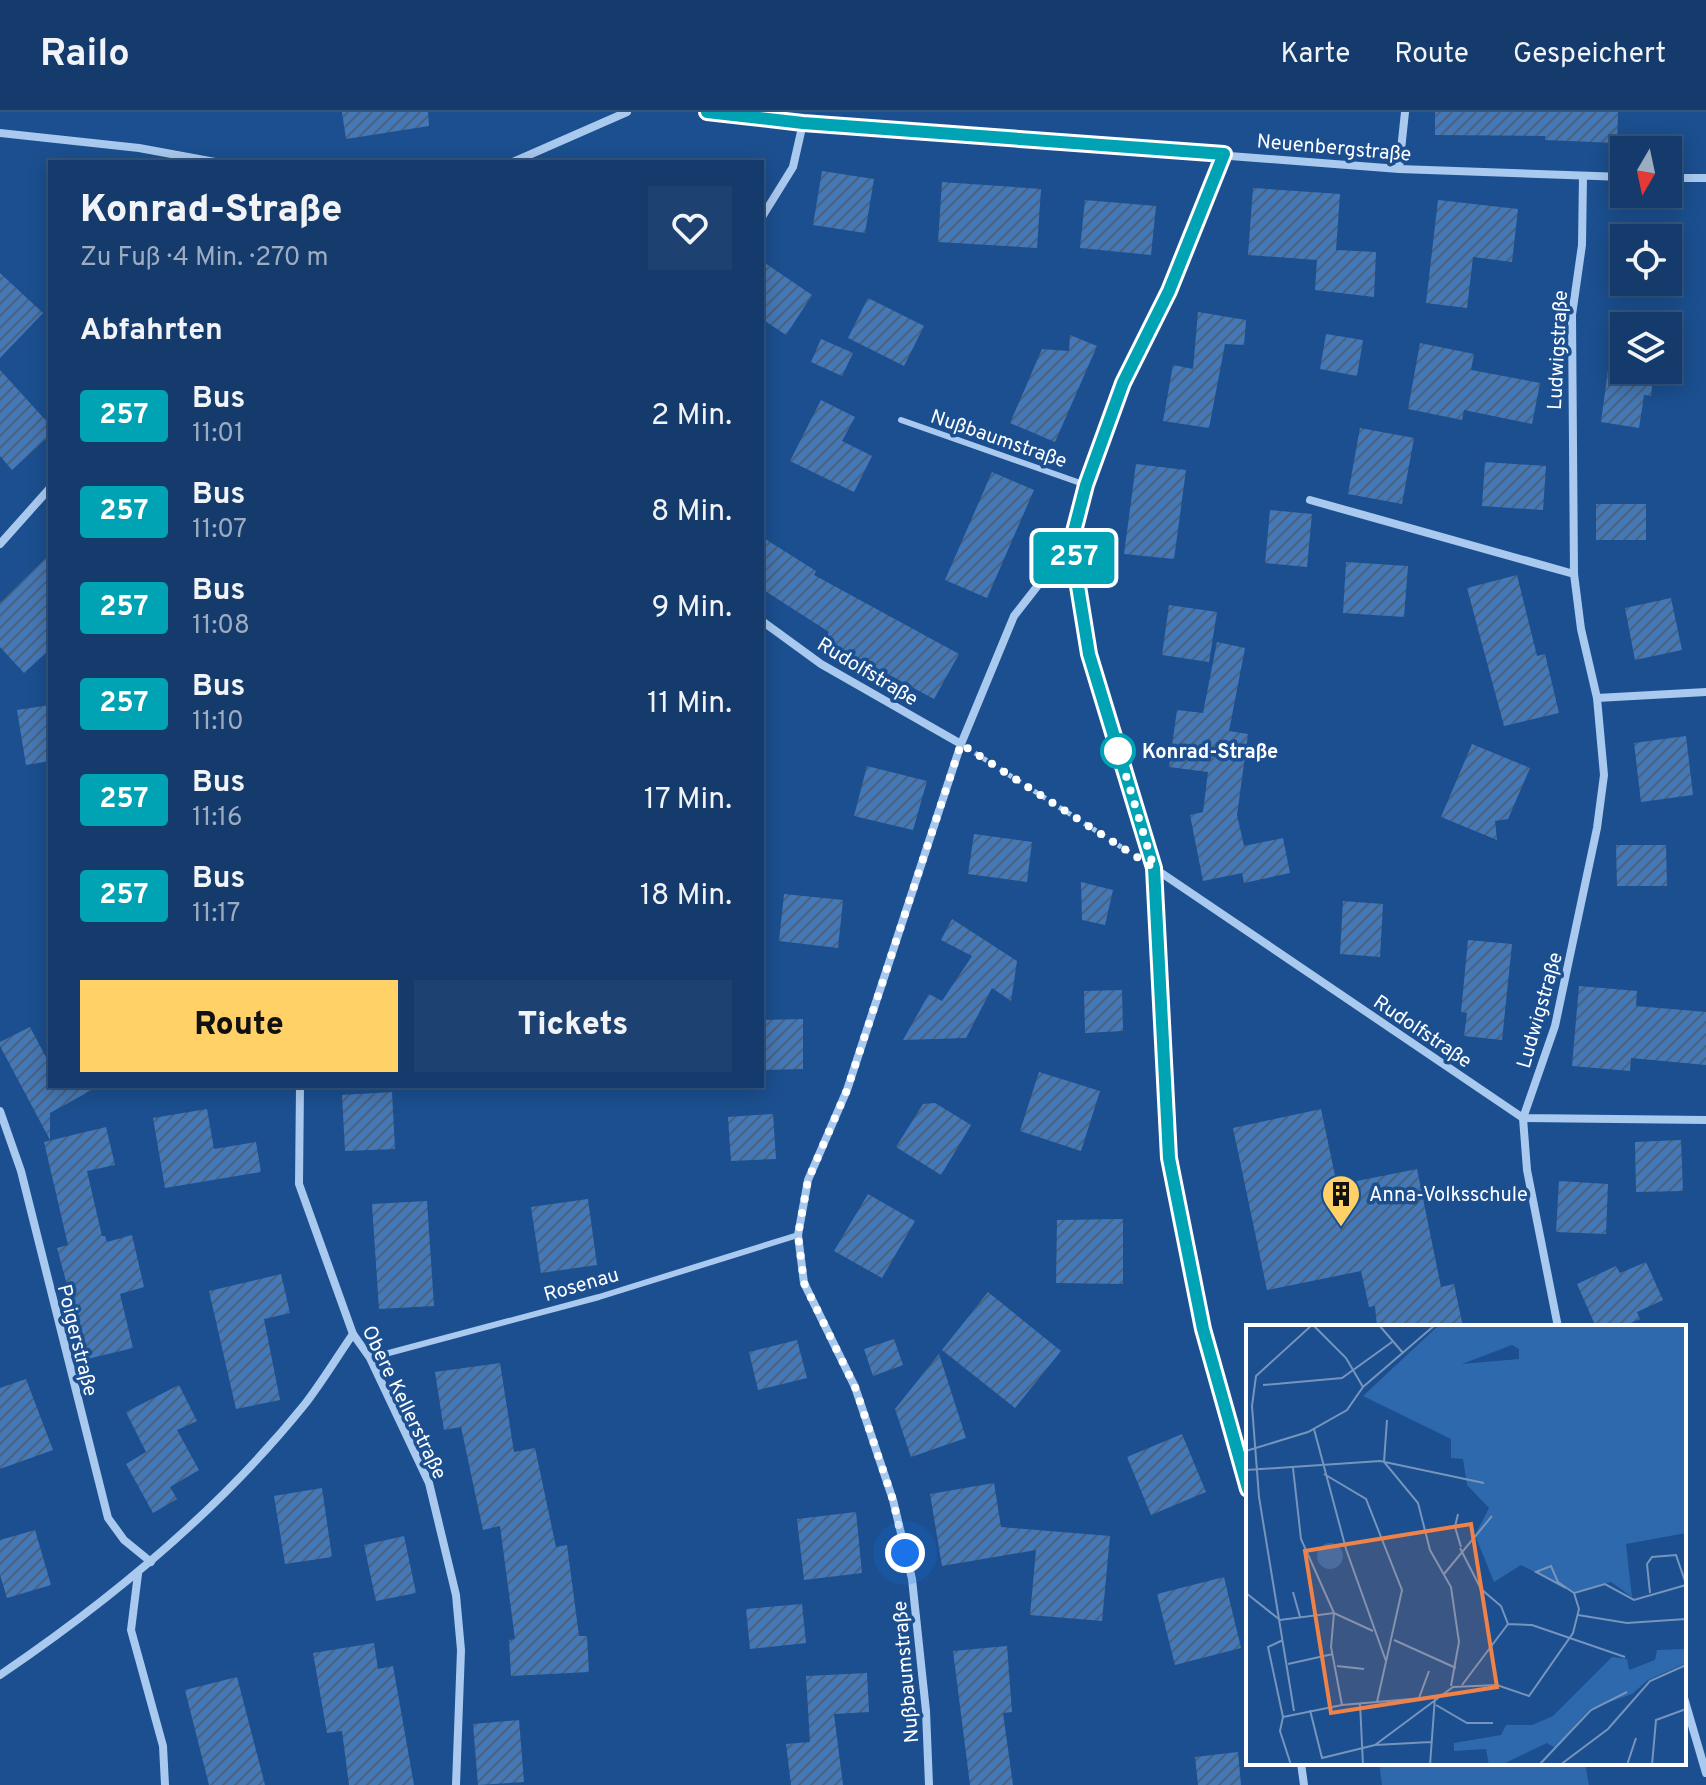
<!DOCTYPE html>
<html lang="de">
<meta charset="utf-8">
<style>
body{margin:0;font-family:Overpass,sans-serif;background:#1d4271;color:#f1f3f6;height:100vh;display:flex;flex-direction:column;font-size:30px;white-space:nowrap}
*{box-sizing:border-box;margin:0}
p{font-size:26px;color:#9dadc1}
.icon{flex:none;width:44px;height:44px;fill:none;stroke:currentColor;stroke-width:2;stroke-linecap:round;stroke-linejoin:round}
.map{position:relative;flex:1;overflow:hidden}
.sheet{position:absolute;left:48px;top:48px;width:716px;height:928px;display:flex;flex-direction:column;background:#143b6b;border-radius:0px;box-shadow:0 4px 20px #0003,0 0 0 2px #33557e}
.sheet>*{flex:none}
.badge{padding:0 16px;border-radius:6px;font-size:28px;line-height:52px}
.needle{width:52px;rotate:189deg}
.buttons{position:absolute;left:1610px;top:24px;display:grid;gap:16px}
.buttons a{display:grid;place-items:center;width:72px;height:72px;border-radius:0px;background:#143b6b;box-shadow:0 4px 20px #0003,0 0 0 2px #33557e;font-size:40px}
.you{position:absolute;width:40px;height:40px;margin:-20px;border:6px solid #fff;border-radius:50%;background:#1a73e8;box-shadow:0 0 0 12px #1a73e833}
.map>.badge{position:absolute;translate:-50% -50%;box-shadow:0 0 0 4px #fff}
h2{padding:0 32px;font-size:30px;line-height:72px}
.round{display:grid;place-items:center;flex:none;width:84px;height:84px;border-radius:0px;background:#1d4271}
.overview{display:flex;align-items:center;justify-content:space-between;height:136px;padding:0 32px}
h1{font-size:38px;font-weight:800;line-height:60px}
.primary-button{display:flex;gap:16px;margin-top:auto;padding:16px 32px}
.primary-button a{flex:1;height:92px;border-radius:0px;background:#ffd166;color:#111;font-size:32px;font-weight:800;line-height:92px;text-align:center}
.primary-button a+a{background:#1d4271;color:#f1f3f6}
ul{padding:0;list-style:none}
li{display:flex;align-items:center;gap:24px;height:96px;padding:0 32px}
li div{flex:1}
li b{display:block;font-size:30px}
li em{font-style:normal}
li .badge{min-width:88px;font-weight:700;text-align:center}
header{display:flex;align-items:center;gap:48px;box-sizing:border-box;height:112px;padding:0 40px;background:#143b6b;border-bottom:2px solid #33557e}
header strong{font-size:38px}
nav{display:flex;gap:44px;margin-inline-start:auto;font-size:28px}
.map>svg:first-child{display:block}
.garden{fill:#2e69ad}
.building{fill:url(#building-hatch)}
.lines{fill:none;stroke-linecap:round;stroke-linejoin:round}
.path{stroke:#a9c9ee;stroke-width:5;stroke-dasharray:4 6;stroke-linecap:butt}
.service{stroke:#a9c9ee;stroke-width:6}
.minor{stroke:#a9c9ee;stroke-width:8}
.line-casing{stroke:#fff;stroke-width:18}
.line{stroke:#00a3b4;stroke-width:12}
.walk{stroke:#fff;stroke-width:8;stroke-dasharray:0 14.4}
.stop-dot{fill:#fff;stroke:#00a3b4;stroke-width:4}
.labels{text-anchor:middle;stroke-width:7;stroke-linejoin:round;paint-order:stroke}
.street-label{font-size:20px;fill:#fff;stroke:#1b4f8f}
.stop-label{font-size:20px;font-weight:bold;fill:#fff;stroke:#1b4f8f;text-anchor:start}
.poi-label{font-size:20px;fill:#fff;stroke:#1b4f8f;text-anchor:start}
.inset-road{fill:none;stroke:#7695bc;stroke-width:2}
.view{fill:#ee8249;fill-opacity:0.15;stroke:#ee8249;stroke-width:4}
.inset-edge{fill:none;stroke:#fff;stroke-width:4}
</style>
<header>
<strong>Railo</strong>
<nav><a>Karte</a><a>Route</a><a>Gespeichert</a></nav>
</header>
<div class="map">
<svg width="1706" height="1673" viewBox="0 0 1706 1673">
<defs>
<pattern id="building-hatch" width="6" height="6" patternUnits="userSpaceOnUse" patternTransform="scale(2)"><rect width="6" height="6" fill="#4478b7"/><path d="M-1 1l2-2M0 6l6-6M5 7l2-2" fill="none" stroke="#486282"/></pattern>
</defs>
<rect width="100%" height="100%" fill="#1b4f8f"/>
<!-- garden -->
<path class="garden" d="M 1379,1651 L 1585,1651 L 1589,1673 L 1382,1673 Z"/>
<!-- building -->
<g class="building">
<path d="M 342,0 L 428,0 L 429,14 L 346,27 Z"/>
<path d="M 1435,0 L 1618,0 L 1617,31 L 1545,28 L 1545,24 L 1435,23 Z"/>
<path d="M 822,59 L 874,67 L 865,121 L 813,113 Z"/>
<path d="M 942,70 L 1041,77 L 1037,136 L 938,130 Z"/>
<path d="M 1253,76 L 1340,82 L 1336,138 L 1376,140 L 1374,185 L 1315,178 L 1317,148 L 1248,143 Z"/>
<path d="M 1085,88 L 1156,94 L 1151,143 L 1080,136 Z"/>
<path d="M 1438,88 L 1518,97 L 1512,150 L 1473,145 L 1467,196 L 1426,191 Z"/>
<path d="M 762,149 L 812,183 L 786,223 L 762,207 Z"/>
<path d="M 0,161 L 43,201 L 0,246 Z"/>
<path d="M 868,186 L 924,214 L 904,254 L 848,226 Z"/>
<path d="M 1198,200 L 1246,208 L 1244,233 L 1225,232 L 1209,316 L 1163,309 L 1173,253 L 1193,257 Z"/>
<path d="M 1326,222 L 1363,228 L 1357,264 L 1320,257 Z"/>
<path d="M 1070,223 L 1097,234 L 1055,330 L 1010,311 L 1042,237 L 1069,239 Z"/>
<path d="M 821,227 L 853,241 L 842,264 L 811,250 Z"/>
<path d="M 1420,231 L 1474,242 L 1471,258 L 1540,271 L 1532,312 L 1464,298 L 1462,308 L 1408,297 Z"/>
<path d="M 0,258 L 50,313 L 50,323 L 12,358 L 0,344 Z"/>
<path d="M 1608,258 L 1654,258 L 1651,284 L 1644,283 L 1639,316 L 1601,310 Z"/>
<path d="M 821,288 L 855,305 L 842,329 L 872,344 L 854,380 L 790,349 Z"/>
<path d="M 1360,316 L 1414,326 L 1402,392 L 1348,382 Z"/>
<path d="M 1485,350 L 1546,354 L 1543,398 L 1482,394 Z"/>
<path d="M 1136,352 L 1186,358 L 1174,447 L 1124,442 Z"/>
<path d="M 992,360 L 1034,378 L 987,486 L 945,468 Z"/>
<rect x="1596" y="392" width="50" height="36"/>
<path d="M 1270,398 L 1312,402 L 1307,455 L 1265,451 Z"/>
<path d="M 762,425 L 816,459 L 814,463 L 959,542 L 934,587 L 825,528 L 829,520 L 762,477 Z"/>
<path d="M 50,442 L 50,537 L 24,561 L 0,535 L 0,491 Z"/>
<path d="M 1346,450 L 1408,454 L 1404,505 L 1343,501 Z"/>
<path d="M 1517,463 L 1537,544 L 1545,542 L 1559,601 L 1504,614 L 1467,476 Z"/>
<path d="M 1671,486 L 1682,538 L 1635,548 L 1625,496 Z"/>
<path d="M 1169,493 L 1217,500 L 1209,550 L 1162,543 Z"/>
<path d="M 1217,530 L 1245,536 L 1229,619 L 1248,622 L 1237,703 L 1244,734 L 1283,726 L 1290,761 L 1244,771 L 1242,761 L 1203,769 L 1190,703 L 1203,700 L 1208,660 L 1169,655 L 1177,598 L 1203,601 Z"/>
<path d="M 50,593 L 50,649 L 26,653 L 17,598 Z"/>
<path d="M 1686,624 L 1693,683 L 1641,690 L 1634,631 Z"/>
<path d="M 1472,632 L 1530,656 L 1508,707 L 1495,709 L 1497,728 L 1441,705 Z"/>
<path d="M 867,654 L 927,669 L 913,718 L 854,704 Z"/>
<path d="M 974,722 L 1032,730 L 1027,770 L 968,762 Z"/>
<path d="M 1616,733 L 1666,733 L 1667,774 L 1617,774 Z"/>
<path d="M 1081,770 L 1113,778 L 1105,813 L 1082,808 Z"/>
<path d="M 784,782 L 843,788 L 838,836 L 779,829 Z"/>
<path d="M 1343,789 L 1383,792 L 1380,845 L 1340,842 Z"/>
<path d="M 952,807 L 1017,849 L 1011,889 L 992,876 L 966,926 L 903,928 L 929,882 L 942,889 L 972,844 L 941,828 Z"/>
<path d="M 1468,828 L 1512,832 L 1502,928 L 1464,924 L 1467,901 L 1461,900 Z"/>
<path d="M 1579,874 L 1637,879 L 1636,894 L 1706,900 L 1706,953 L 1631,946 L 1630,959 L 1572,954 Z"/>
<path d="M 1122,878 L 1123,919 L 1085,921 L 1084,879 Z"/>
<path d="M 803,907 L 803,957 L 762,958 L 762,908 Z"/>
<path d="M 30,915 L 50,953 L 50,974 L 99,974 L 50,1001 L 50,1028 L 0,934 L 0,930 Z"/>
<path d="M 1039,960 L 1100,979 L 1081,1039 L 1020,1019 Z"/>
<path d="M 392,980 L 395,1037 L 345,1039 L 342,983 Z"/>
<path d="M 935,991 L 971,1013 L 941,1063 L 896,1035 L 923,992 Z"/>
<path d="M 207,997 L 214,1037 L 256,1030 L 261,1060 L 165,1076 L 153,1006 Z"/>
<path d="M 1321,997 L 1337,1073 L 1417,1057 L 1441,1175 L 1454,1172 L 1463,1215 L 1377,1215 L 1375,1194 L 1369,1195 L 1361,1159 L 1267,1178 L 1233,1016 Z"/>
<path d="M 773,1002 L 776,1047 L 731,1049 L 728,1005 Z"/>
<path d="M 106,1015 L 115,1053 L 87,1059 L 102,1124 L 105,1124 L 107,1130 L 132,1123 L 144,1175 L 120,1182 L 133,1236 L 87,1247 L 57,1136 L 68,1133 L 44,1030 Z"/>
<path d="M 1681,1028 L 1683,1079 L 1636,1080 L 1635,1030 Z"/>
<path d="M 1559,1069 L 1608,1072 L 1606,1122 L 1556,1120 Z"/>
<path d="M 868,1082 L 915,1109 L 882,1166 L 834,1139 Z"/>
<path d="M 588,1087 L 597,1153 L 541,1161 L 531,1095 Z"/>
<path d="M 427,1089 L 434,1194 L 379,1197 L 372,1092 Z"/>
<path d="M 1123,1107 L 1123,1172 L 1056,1171 L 1057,1108 Z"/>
<path d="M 1646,1150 L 1663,1188 L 1637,1200 L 1640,1207 L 1622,1215 L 1596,1215 L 1577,1172 L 1616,1154 L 1620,1161 Z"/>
<path d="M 281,1162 L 290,1201 L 264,1207 L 280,1288 L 236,1297 L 209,1179 Z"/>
<path d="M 988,1180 L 1061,1239 L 1015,1296 L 942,1238 Z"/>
<path d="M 894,1227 L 903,1253 L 873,1264 L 864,1237 Z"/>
<path d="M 797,1228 L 807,1266 L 758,1278 L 749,1240 Z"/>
<path d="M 939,1242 L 966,1326 L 911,1345 L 895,1297 Z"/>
<path d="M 500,1251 L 514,1340 L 535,1336 L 556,1435 L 567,1433 L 579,1524 L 587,1524 L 589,1560 L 511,1564 L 509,1528 L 515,1527 L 500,1414 L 483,1418 L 461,1315 L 444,1318 L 435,1260 Z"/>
<path d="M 26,1267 L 53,1338 L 0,1357 L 0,1276 Z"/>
<path d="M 179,1273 L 197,1309 L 177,1318 L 199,1358 L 170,1375 L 177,1387 L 153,1401 L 126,1352 L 146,1340 L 126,1300 Z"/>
<path d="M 1182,1322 L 1206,1380 L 1151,1403 L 1127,1345 Z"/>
<path d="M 994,1371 L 1001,1415 L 1110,1424 L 1102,1509 L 1030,1503 L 1036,1438 L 942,1454 L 930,1382 Z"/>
<path d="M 322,1376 L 332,1445 L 285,1452 L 274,1384 Z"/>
<path d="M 856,1400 L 862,1461 L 804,1468 L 797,1407 Z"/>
<path d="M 35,1418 L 51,1473 L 7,1486 L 0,1463 L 0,1428 Z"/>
<path d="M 404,1424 L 416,1481 L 376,1489 L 364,1433 Z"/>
<path d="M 1224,1465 L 1241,1536 L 1175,1553 L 1157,1482 Z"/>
<path d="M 802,1492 L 806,1531 L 750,1537 L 746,1497 Z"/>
<path d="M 374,1531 L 378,1557 L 393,1554 L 414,1673 L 349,1673 L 342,1619 L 327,1621 L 313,1541 Z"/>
<path d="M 1007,1534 L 1012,1600 L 1003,1601 L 1013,1673 L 970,1673 L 953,1539 Z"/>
<path d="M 867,1561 L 869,1600 L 834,1602 L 843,1673 L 791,1673 L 786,1632 L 810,1630 L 806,1564 Z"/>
<path d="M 237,1565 L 265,1673 L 209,1673 L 185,1578 Z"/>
<path d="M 519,1608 L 524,1670 L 478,1673 L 473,1612 Z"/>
<path d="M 1238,1640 L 1241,1673 L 1198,1673 L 1195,1645 Z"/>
</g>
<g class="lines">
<!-- path -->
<path class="path" d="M 975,641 L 1129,740"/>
<!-- service -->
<g class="service">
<path d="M 901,308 L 1086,373"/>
<path d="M 370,1246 L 599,1185 L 798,1123"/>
</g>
<!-- minor -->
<g class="minor">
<path d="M 707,0 L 803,11 L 1399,57 L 1624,65"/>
<path d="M 0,21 L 139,36 L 215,50"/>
<path d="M 513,50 L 627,0"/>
<path d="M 1399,57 L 1405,0"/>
<path d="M 1668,66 L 1706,66"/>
<path d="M 762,105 L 793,55 L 803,11"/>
<path d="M 1310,388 L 1574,462"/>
<path d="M 1071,431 L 1089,542 L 1154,756 L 1169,1046 L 1203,1217 L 1248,1378"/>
<path d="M 0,432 L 50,376"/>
<path d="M 762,509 L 821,552 L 961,632"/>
<path d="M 1597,586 L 1706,580"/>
<path d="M 1154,756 L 1523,1006 L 1706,1008"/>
<path d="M 300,974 L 299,1072 L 353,1222 L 370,1246 L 429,1371 L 456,1483 L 461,1538 L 456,1673"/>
<path d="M 0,999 L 21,1059 L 108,1406 L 124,1428 L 151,1450"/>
<path d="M 1558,1215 L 1527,1058 L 1523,1006 L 1555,914 L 1597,716 L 1604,663 L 1597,586 L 1581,517 L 1574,462 L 1572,203 L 1582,133 L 1583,64"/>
<path d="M 138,1462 L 131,1518 L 163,1634 L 165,1673"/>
<path d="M 0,1563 C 112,1487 219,1399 305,1292 C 322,1270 337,1245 353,1222"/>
<path d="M 1684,1586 L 1706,1661"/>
<path d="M 1301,1651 L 1304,1673"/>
<path d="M 929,1673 L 926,1599 L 912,1467 L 893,1388 L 855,1275 L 804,1171 L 798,1123 L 808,1068 L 847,978 L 961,632 L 1014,504 L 1071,431 L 1086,373 L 1123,271 L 1169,179 L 1224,42"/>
</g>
</g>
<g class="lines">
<defs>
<path id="line" d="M 707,0 L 803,11 L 1224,42 L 1169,179 L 1123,271 L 1086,373 L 1071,431 L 1089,542 L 1154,756 L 1169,1046 L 1203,1217 L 1248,1377"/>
</defs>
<!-- line casing -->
<use href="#line" class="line-casing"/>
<!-- line -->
<use href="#line" class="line"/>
<!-- walk -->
<path class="walk" d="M 905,1441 L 893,1388 L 855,1275 L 804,1171 L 798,1123 L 808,1068 L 847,978 L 961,632 L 1154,756 L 1117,634 L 1118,639"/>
</g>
<!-- icons -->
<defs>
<symbol id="building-pin" viewBox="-11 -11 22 30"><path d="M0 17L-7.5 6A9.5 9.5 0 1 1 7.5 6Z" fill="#ffd166" stroke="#1b4f8f"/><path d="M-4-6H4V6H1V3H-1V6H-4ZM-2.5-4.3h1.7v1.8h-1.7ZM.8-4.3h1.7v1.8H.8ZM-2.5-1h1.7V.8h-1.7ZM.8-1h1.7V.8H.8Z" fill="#111"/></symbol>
</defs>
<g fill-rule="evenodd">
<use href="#building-pin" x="1319" y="1060" width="44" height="60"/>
</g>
<!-- markers -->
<circle class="stop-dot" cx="1118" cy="639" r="16"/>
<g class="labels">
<!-- street labels -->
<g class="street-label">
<text transform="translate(1334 35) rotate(5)" y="7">Neuenbergstraße</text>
<text transform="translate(1557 238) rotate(-87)" y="7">Ludwigstraße</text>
<text transform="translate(999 326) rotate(19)" y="7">Nußbaumstraße</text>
<text transform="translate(868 559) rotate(31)" y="7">Rudolfstraße</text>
<text transform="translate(1539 898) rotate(-74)" y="7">Ludwigstraße</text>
<text transform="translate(1423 919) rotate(34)" y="7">Rudolfstraße</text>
<text transform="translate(581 1172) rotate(-16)" y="7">Rosenau</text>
<text transform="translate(78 1228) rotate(76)" y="7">Poigerstraße</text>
<text transform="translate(405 1290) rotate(64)" y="7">Obere Kellerstraße</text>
<text transform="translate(905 1560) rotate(-95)" y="7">Nußbaumstraße</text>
</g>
<!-- stop labels -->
<g class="stop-label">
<text x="1142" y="646">Konrad-Straße</text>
</g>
<!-- poi labels -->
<g class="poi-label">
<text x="1369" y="1089">Anna-Volksschule</text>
</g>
</g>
<!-- overview -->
<g transform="translate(1246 1213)">
<rect width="440" height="440" fill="#1b4f8f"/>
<path d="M 440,324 L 440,338 L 402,355 L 386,369 L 344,384 L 309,423 L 301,418 L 255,440 L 243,440 L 240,424 L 208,426 L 208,418 L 255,410 L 260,400 L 286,400 L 307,391 L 366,332 L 381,334 L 383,345 L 409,335 L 411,325 Z" fill="#2e69ad"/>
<path d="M 193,0 L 440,0 L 440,208 L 380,219 L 386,272 L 365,257 L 328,267 L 275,240 L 248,257 L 229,210 L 243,183 L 221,160 L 217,134 L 205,133 L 205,114 L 117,71 ZM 266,20 L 273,24 L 273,34 L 216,39 Z" fill="#2e69ad" fill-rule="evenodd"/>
<path d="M 312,160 L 350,168 L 348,176 L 311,169 ZM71 231a13 13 0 1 1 26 0a13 13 0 1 1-26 0Z" fill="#2e69ad"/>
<path class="inset-road" d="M 67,0 L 100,33 L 117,62M 133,0 L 157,28M 17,60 L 96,53 L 146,17M 141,95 L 138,137 L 172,178 L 184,225 L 205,262 L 213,317 L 205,361M 68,104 L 100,224 L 140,336M 0,126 L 62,107 L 101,85 L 117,62 L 189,0M 47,143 L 55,214 L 88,288 L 85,322 L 96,380M 0,145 L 134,136 L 238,158M 78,149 L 120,174 L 156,265 L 131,377M 212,189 L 209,202 L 215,222M 214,223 L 235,264 L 255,281 L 262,299 L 286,300 L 379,332M 198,249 L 246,191M 320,263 L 290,247 L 305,241 L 312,257 L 328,268M 47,267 L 54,292M 0,268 L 34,295 L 88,288 L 127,306M 328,268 L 359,259 L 388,275 L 440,260M 404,268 L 401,239 L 406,232 L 430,230 L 440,259M 332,290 L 381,298 L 440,294M 37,315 L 22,322 L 37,392 L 34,406 L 45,440M 148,315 L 210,343M 42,339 L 87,329M 91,341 L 118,344M 216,360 L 262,299M 173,373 L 183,346M 114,378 L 117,440M 190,380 L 221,398 L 247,398M 64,385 L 76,433 L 129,420 L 185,417M 48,386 L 13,172 L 6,81 L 10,51 L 66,0M 37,392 L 96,380 L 188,372M 129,420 L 207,362 L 251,360 L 283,371 L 327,308 L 333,284 L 328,268M 184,440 L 189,372M 293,440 L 345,385 L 381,367M 314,440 L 362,404 L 404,356 L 440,340M 381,440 L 390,413M 406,440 L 410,395 L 440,384"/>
<path class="view" d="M 225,199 L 251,362 L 85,388 L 59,226 Z"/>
<rect width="440" height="440" class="inset-edge"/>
</g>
</svg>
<div class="buttons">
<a><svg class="needle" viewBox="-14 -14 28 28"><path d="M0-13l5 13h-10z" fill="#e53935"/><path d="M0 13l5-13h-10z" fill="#9dadc1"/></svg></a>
<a><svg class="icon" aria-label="locate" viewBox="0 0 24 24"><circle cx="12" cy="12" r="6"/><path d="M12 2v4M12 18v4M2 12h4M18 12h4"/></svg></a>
<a><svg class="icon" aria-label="layers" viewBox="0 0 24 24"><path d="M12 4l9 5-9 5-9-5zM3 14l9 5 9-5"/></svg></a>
</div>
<div class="you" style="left:905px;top:1441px"></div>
<b class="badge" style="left:1074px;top:446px;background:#00a3b4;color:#fff">257</b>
<section class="sheet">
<div class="overview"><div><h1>Konrad-Straße</h1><p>Zu Fuß · 4 Min. · 270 m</p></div><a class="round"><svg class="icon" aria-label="heart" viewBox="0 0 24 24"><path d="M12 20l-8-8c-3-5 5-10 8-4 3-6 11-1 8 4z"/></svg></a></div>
<h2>Abfahrten</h2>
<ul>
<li><span class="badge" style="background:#00a3b4;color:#fff">257</span><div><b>Bus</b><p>11:01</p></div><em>2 Min.</em></li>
<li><span class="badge" style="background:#00a3b4;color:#fff">257</span><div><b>Bus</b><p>11:07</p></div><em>8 Min.</em></li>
<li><span class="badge" style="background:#00a3b4;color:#fff">257</span><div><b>Bus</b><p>11:08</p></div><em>9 Min.</em></li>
<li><span class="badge" style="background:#00a3b4;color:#fff">257</span><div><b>Bus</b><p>11:10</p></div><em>11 Min.</em></li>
<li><span class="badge" style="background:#00a3b4;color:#fff">257</span><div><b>Bus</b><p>11:16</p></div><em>17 Min.</em></li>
<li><span class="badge" style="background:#00a3b4;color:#fff">257</span><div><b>Bus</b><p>11:17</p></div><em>18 Min.</em></li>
</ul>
<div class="primary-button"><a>Route</a><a>Tickets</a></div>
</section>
</div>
